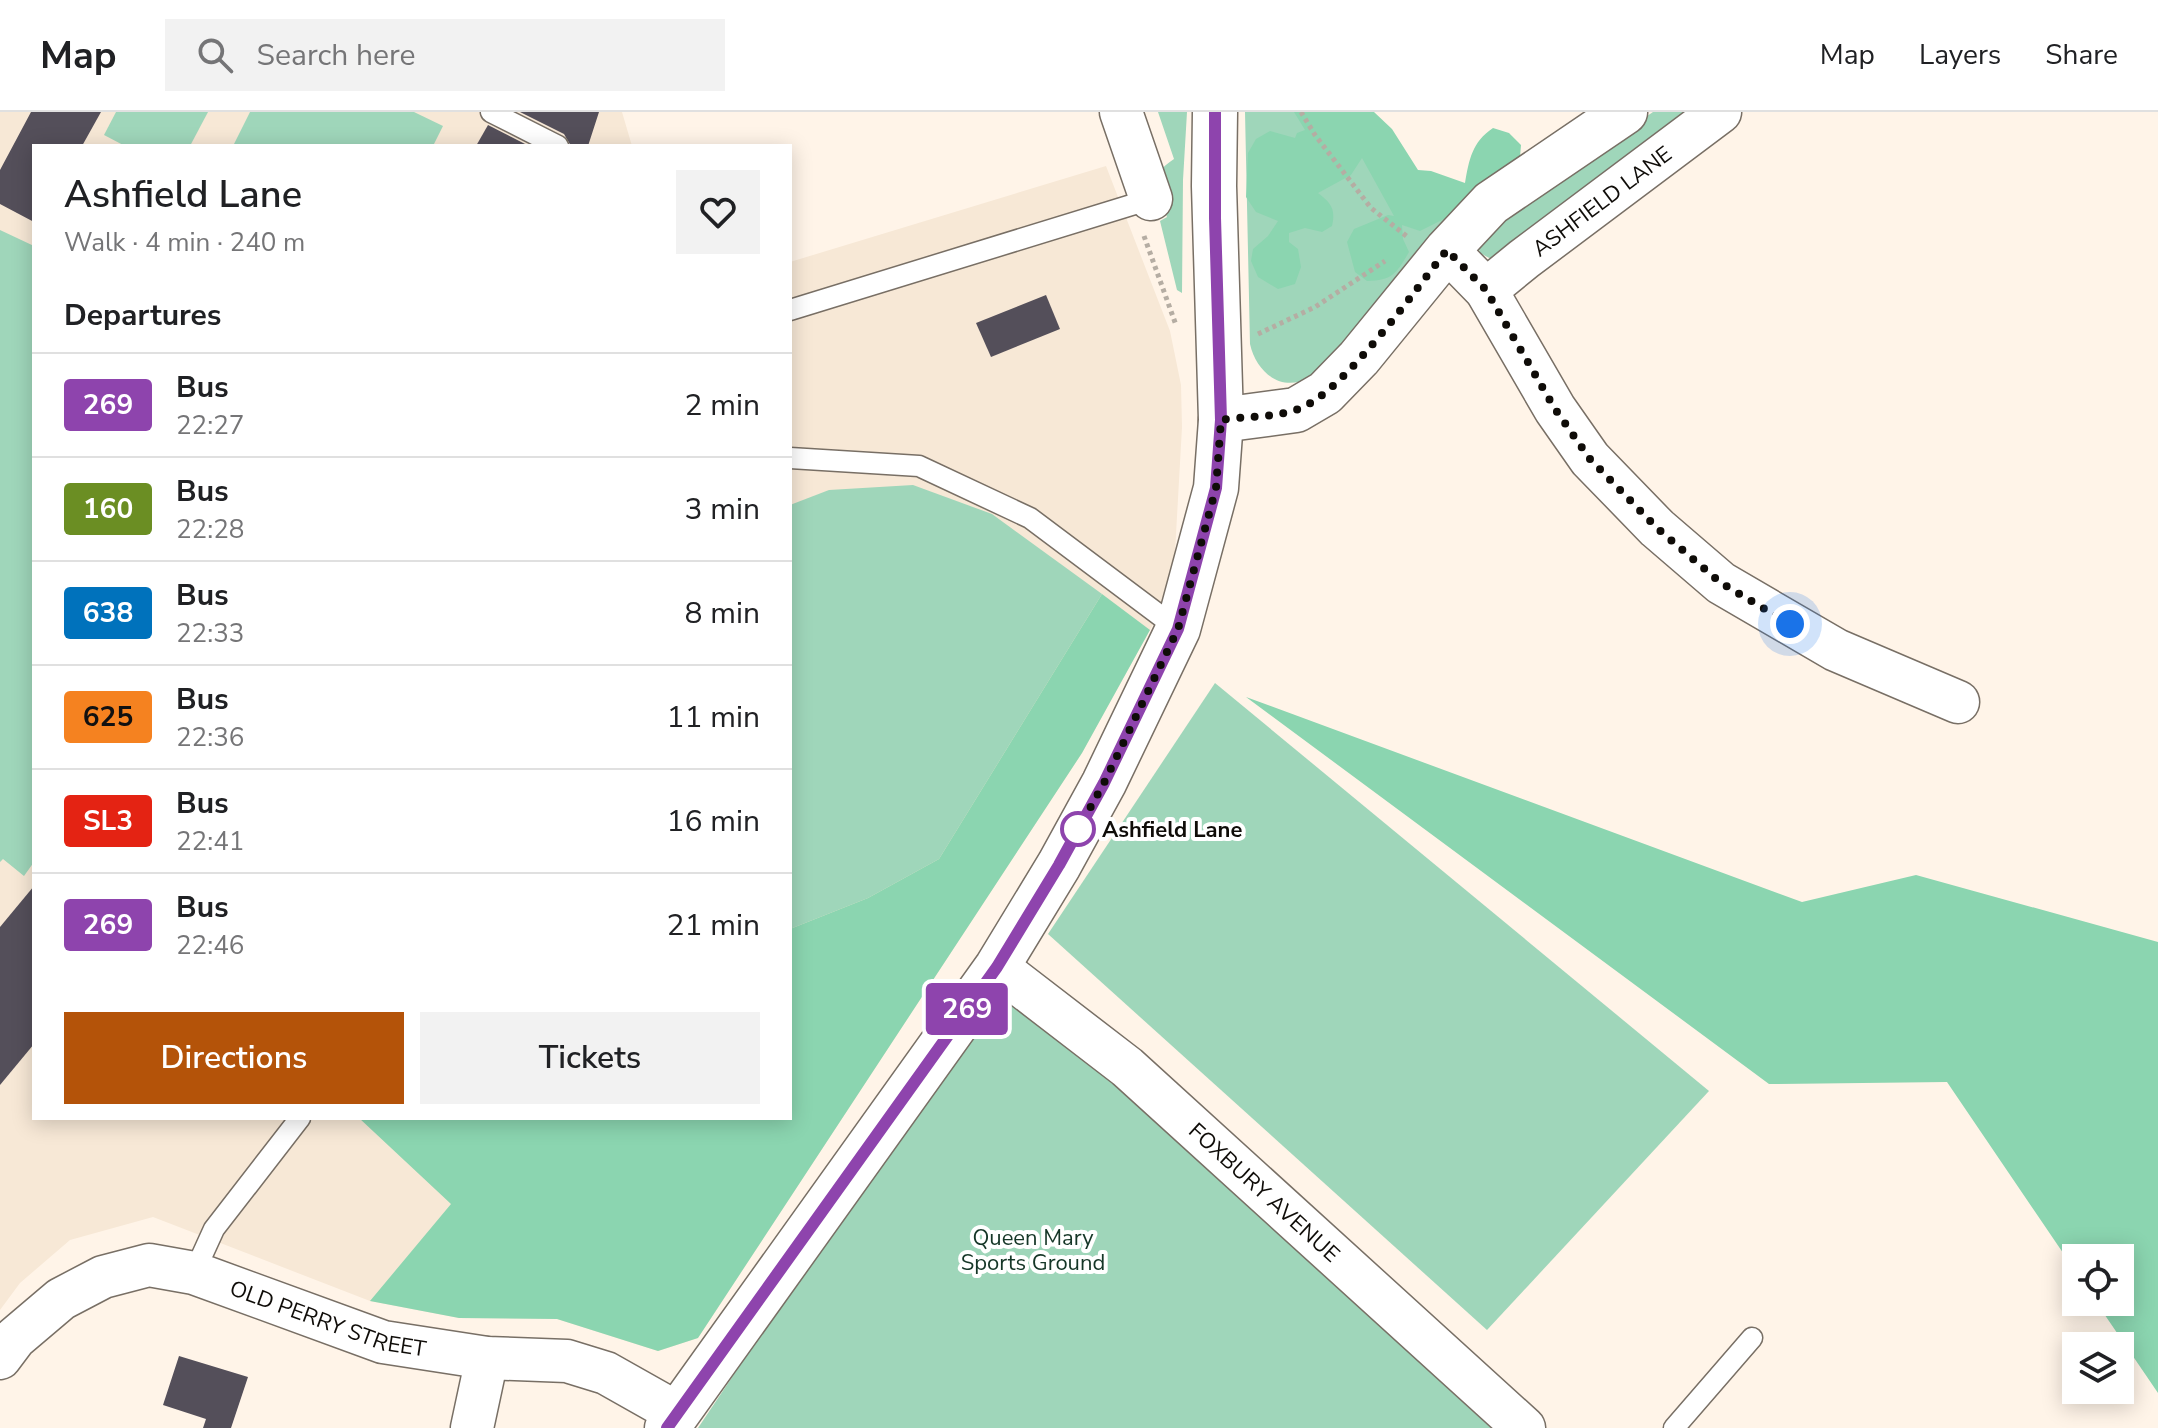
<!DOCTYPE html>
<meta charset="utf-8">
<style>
body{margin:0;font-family:"Nunito Sans",sans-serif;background:#f2f2f2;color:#202124;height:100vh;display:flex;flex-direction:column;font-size:30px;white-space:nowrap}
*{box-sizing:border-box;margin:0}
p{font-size:26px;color:#757577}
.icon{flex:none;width:44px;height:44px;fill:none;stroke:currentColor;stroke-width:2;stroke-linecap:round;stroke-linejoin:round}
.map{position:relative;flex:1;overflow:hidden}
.drawer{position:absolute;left:32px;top:32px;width:760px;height:976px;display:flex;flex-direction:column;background:#fff;border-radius:0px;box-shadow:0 4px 20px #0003}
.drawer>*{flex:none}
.badge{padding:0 16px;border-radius:6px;font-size:28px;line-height:52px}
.fabs{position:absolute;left:2062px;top:1132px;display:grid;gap:16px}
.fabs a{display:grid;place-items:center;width:72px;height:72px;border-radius:0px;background:#fff;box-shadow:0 4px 20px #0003;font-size:40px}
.you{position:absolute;width:40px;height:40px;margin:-20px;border:6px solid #fff;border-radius:50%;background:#1a73e8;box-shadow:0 0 0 12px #1a73e833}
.map>.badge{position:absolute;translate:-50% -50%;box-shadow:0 0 0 4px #fff}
h2{padding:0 32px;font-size:30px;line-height:72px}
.round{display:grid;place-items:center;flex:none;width:84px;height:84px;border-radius:0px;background:#f2f2f2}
.head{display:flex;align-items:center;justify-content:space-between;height:136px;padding:0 32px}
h1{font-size:38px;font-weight:600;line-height:60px}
.button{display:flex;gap:16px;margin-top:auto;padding:16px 32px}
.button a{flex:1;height:92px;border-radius:0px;background:#b45309;color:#fff;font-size:32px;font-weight:600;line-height:92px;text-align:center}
.button a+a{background:#f2f2f2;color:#202124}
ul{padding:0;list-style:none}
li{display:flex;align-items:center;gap:24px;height:104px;padding:0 32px;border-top:2px solid #e0e0e0}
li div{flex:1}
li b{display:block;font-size:30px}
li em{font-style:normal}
li .badge{min-width:88px;font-weight:700;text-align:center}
header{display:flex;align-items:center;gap:48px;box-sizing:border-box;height:112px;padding:0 40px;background:#fff;border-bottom:2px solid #e0e0e0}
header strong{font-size:38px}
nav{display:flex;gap:44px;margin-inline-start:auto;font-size:28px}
.search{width:560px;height:72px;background:#f2f2f2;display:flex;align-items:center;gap:20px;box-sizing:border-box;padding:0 28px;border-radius:0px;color:#757577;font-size:30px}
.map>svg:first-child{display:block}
.built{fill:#f7e8d6}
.green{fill:#9fd6ba}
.forest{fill:#8bd5b0}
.building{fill:#544f5a}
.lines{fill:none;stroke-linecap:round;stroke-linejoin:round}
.service-casing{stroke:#786f65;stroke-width:23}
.minor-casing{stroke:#786f65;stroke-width:45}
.tertiary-casing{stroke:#786f65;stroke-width:47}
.primary-casing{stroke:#786f65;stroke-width:47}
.path{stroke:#b5ada3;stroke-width:5;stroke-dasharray:4 4;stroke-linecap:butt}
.service{stroke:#fff;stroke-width:20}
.minor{stroke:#fff;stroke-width:42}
.tertiary{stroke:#fff;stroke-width:44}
.primary{stroke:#fff;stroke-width:44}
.line-casing{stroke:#fff;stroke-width:18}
.line{stroke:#8e44ad;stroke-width:12}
.walk{stroke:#0f0c08;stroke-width:8;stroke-dasharray:0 14.4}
.stop-dot{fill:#fff;stroke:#8e44ad;stroke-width:4}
.labels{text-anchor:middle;stroke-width:8;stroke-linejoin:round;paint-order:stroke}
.street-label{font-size:22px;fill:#0f0c08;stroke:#fff}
.stop-label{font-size:22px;font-weight:bold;fill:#0f0c08;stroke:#fff;text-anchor:start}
.park-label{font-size:22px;fill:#153627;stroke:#fff}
</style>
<header>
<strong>Map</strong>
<div class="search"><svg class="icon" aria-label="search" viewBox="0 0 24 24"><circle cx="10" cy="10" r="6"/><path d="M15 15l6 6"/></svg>Search here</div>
<nav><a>Map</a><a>Layers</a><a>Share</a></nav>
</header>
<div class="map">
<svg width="2158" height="1316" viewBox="0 0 2158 1316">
<rect width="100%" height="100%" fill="#fff4e8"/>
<!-- built -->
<path class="built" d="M 0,0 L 622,0 L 632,34 L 34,34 L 34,1006 L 790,1006 L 790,150 L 1106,54 L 1170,219 L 1181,273 L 1182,315 L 1173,476 L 1082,641 L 698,1226 L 658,1239 L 557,1207 L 459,1206 L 370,1189 L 153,1105 L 70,1128 L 20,1171 L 0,1198 Z"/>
<!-- green -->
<g class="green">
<path d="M 116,0 L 208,0 L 190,34 L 125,34 L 104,23 Z"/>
<path d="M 250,0 L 414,0 L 443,14 L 433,34 L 233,34 Z"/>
<path d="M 1158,0 L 1187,0 L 1183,68 L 1182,181 L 1177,178 L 1160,109 L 1167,105 C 1157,78 1146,65 1174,47 Z"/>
<path d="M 1245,0 L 1341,0 L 1413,74 L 1472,84 C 1457,98 1442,111 1428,126 C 1395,162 1368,204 1335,240 C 1327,248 1319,260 1309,266 C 1280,281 1256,259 1250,232 Z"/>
<path d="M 1653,0 L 1697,0 L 1503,144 L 1491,147 L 1480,141 L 1478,133 L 1527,86 Z"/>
<path d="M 0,118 L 34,134 L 34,750 L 24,764 L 3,747 L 0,750 Z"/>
<path d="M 913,373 L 992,402 L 1102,482 L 939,747 L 868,786 L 790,817 L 790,393 L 829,378 Z"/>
<path d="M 1215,571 L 1709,979 L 1487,1218 L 1048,822 Z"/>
<path d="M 1001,864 L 1491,1316 L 698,1316 Z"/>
</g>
<!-- forest -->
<g class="forest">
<path d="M 1294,0 L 1374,0 L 1392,17 L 1418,58 L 1431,59 L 1465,71 C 1469,48 1472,30 1493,16 L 1509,21 L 1521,33 L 1520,45 L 1452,103 L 1420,119 L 1402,113 L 1403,127 L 1409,140 C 1396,162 1393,168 1367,169 L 1355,160 L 1347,130 L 1354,117 L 1388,103 L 1394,104 L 1362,46 L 1351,63 L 1318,81 C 1331,91 1336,97 1332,114 L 1322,120 L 1305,116 L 1289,121 L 1289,130 L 1298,137 L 1301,155 L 1295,172 L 1278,177 L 1258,165 L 1251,149 L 1253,137 L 1268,124 L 1278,109 L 1256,100 L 1246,85 L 1248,41 L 1256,27 L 1270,19 L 1295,26 L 1297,21 L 1305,18 Z"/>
<path d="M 1102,482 L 1150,518 L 1082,641 L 698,1226 L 658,1239 L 557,1207 L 459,1206 L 370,1189 L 451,1092 L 359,1006 L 790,1006 L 790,817 L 868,786 L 939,747 Z"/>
<path d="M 1246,585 L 1802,790 L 1916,763 L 2158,830 L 2158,1281 L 2096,1190 L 2120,1190 L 2120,1146 L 2076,1146 L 2076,1160 L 1947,970 L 1769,972 Z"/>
</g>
<!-- building -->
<g class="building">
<path d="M 31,0 L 101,0 L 82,34 L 34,34 L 34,110 L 0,92 L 0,58 Z"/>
<path d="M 520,0 L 599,0 L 588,34 L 571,34 L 564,22 Z"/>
<path d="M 488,13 L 529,34 L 476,34 Z"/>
<path d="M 1046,183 L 1060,217 L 991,245 L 976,211 Z"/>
<path d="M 34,774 L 34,932 L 0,973 L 0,815 Z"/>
<path d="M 179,1244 L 248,1265 L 231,1316 L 203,1316 L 206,1307 L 163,1293 Z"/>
</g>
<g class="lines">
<defs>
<g id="service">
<path d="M 491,0 L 558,34"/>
<path d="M 790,198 L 1151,87"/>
<path d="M 790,346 L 919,354 L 1030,406 L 1178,517"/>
<path d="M 194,1161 L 214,1117 L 300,1006"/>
<path d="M 1674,1316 L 1752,1226"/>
</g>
<g id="minor">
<path d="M 1121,0 L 1151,87"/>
<path d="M 1447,138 L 1486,178 L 1555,297 L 1590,347 L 1657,416 L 1721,471 L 1836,538 L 1958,590"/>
<path id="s1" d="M 1486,178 L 1524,147 L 1720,0"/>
<path id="s2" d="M 997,855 L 1127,955 L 1524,1316"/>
<path id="s3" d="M 0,1246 L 15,1226 L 61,1187 L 103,1165 L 149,1153 L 194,1161 L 383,1230 L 487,1246 L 567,1249 L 606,1261 L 677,1301"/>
<path d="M 472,1316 L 487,1246"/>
</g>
<path id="tertiary" d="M 1221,308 L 1296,298 L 1325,281 L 1359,246 L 1447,138 L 1491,91 L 1625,0"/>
<path id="primary" d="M 667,1316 L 997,855 L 1059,753 L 1104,671 L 1178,517 L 1216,376 L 1221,308 L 1214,74 L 1215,0"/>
</defs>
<!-- service casing -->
<use href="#service" class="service-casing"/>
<!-- minor casing -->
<use href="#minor" class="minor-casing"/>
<!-- tertiary casing -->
<use href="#tertiary" class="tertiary-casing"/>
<!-- primary casing -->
<use href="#primary" class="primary-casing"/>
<!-- path -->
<g class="path">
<path d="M 1301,0 L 1315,23 L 1371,96 L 1409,126"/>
<path d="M 1144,124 L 1176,213"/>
<path d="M 1258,222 L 1315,195 L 1385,149"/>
</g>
<!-- service -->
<use href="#service" class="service"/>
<!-- minor -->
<use href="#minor" class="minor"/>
<!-- tertiary -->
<use href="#tertiary" class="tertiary"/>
<!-- primary -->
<use href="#primary" class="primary"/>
</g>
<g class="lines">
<defs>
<path id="line" d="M 667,1316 L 997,855 L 1059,753 L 1104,671 L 1178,517 L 1216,376 L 1221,308 L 1215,106 L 1215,0"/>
</defs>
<!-- line casing -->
<use href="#line" class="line-casing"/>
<!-- line -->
<use href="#line" class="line"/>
<!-- walk -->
<path class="walk" d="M 1078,717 L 1074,725 L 1104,671 L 1178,517 L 1216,376 L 1221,308 C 1246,304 1277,306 1301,296 C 1346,277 1414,179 1447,138 L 1486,178 L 1555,297 L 1590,347 L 1657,416 L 1721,471 L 1790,512"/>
</g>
<!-- markers -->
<circle class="stop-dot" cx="1078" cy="717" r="16"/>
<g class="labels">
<!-- street labels -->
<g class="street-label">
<text dy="8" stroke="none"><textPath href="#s1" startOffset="146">ASHFIELD LANE</textPath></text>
<text dy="8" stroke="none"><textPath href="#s2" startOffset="350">FOXBURY AVENUE</textPath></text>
<text dy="8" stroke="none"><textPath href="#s3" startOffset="368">OLD PERRY STREET</textPath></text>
</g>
<!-- stop labels -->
<g class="stop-label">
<text x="1102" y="725">Ashfield Lane</text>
</g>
<!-- park labels -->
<g class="park-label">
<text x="1033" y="1133">Queen Mary<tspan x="1033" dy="25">Sports Ground</tspan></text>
</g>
</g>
</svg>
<div class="fabs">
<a><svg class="icon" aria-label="locate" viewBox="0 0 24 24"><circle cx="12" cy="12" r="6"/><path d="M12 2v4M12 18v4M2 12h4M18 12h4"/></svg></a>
<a><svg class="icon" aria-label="layers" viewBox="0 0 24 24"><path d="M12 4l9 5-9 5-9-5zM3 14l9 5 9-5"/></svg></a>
</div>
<div class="you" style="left:1790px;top:512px"></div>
<b class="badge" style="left:967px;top:897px;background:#8e44ad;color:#fff">269</b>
<section class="drawer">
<div class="head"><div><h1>Ashfield Lane</h1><p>Walk · 4 min · 240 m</p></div><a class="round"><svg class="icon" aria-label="heart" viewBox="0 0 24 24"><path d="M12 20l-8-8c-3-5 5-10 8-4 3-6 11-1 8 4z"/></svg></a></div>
<h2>Departures</h2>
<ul>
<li><span class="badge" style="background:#8e44ad;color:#fff">269</span><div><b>Bus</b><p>22:27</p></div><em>2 min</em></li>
<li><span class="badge" style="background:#6b8e23;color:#fff">160</span><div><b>Bus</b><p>22:28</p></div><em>3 min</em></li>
<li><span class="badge" style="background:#0072bc;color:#fff">638</span><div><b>Bus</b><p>22:33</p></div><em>8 min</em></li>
<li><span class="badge" style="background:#f58220;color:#111">625</span><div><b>Bus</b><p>22:36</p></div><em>11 min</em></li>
<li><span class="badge" style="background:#e42313;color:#fff">SL3</span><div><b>Bus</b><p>22:41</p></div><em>16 min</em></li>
<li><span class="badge" style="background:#8e44ad;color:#fff">269</span><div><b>Bus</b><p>22:46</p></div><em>21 min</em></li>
</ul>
<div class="button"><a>Directions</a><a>Tickets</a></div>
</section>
</div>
